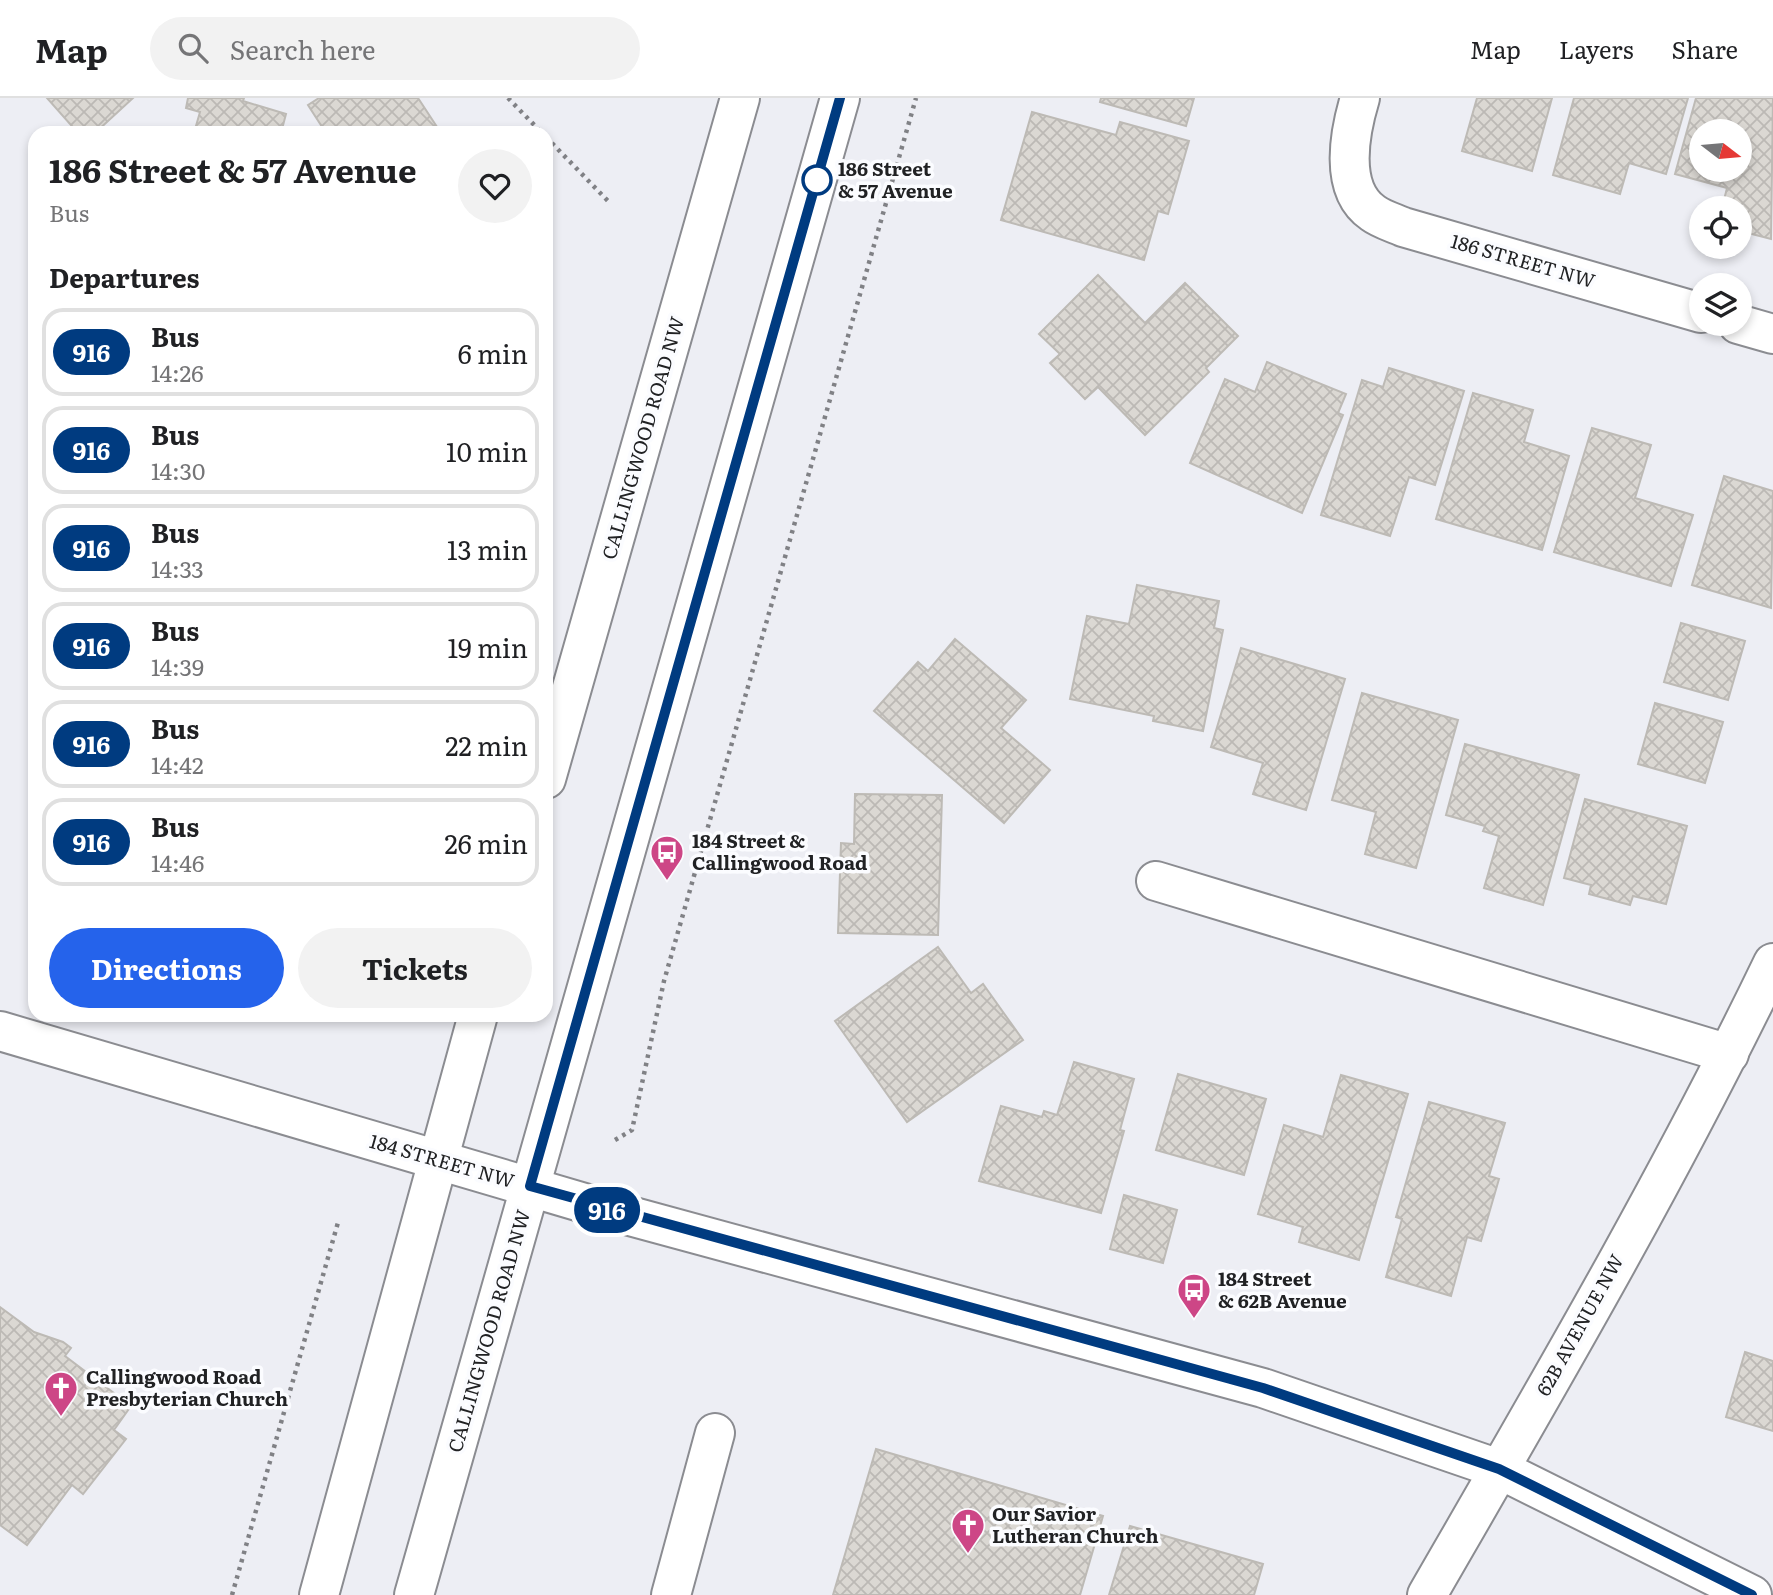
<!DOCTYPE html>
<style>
body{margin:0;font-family:Literata,serif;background:#f2f2f2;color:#202124;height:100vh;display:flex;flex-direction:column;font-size:26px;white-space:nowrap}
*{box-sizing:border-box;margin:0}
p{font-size:23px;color:#757577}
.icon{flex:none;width:38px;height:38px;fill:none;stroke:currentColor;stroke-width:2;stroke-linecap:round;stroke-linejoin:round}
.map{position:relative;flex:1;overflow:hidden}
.sheet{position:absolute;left:28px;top:28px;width:525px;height:896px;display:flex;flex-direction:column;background:#fff;border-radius:21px;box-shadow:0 4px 10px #0003}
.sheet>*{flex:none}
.badge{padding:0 14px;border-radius:23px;font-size:24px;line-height:46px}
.needle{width:46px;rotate:106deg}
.controls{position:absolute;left:1689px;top:21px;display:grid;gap:14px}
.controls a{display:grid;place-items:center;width:63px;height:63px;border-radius:50%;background:#fff;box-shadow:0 4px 10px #0003;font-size:35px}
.map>.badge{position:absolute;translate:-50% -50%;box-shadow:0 0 0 4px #fff}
h2{padding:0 21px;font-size:26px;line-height:63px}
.round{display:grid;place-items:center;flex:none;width:74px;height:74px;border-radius:37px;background:#f2f2f2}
.overview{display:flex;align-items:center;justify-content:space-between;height:119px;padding:0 21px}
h1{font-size:33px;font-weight:700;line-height:52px}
.primary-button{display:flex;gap:14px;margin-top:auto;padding:14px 21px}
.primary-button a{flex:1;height:80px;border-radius:42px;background:#2563eb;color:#fff;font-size:28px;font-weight:700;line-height:80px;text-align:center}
.primary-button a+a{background:#f2f2f2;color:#202124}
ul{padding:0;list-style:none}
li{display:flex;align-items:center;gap:21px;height:88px;margin:0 14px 10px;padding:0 7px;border:4px solid #e0e0e0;border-radius:21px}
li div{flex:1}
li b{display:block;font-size:26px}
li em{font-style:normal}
li .badge{min-width:77px;font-weight:700;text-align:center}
header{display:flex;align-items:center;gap:42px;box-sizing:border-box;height:98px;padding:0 35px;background:#fff;border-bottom:2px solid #e0e0e0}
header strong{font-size:33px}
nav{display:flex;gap:38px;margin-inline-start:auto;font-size:24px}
.search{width:490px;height:63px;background:#f2f2f2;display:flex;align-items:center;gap:18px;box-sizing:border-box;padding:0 24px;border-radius:38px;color:#757577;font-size:26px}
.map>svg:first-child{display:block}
.building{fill:url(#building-cross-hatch);stroke:#bdbab5;stroke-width:2;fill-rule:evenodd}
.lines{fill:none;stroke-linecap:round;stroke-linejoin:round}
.minor-casing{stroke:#8b8c91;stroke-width:42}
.major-casing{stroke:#8b8c91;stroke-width:42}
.path{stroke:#808185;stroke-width:4.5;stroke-dasharray:3.5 5;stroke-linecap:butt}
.minor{stroke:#fff;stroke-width:38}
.major{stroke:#fff;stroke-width:38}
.line-casing{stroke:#fff;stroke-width:16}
.line{stroke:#003b80;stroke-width:10}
.stop-dot{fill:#fff;stroke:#003b80;stroke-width:3.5}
.labels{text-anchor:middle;stroke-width:7;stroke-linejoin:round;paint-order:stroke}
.stop-label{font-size:19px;font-weight:bold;fill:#212224;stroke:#fbfcff;text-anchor:start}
.street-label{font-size:19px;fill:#212224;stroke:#fbfcff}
.poi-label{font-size:19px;font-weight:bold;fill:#212224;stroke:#fbfcff;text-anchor:start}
</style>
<header>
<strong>Map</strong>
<div class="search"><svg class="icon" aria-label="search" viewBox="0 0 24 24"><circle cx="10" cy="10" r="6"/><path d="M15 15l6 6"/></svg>Search here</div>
<nav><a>Map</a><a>Layers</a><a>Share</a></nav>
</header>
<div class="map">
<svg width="1773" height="1497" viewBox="0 0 1773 1497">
<defs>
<pattern id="building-cross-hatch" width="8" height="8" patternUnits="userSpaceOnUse" patternTransform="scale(1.75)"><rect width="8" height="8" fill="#dbd8d3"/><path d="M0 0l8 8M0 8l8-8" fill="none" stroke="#bcb9b5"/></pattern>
</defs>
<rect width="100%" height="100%" fill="#edeef4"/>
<!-- building -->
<g class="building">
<path d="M 47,0 L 133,0 L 95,35 L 78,35 Z"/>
<path d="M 188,0 L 244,0 L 243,3 L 286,16 L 281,35 L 194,35 L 200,14 L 186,10 Z"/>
<path d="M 319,0 L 418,0 L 441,35 L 326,35 L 308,7 Z"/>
<path d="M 1101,0 L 1194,0 L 1186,28 L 1100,4 Z"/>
<path d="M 1477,0 L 1552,0 L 1532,73 L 1462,53 Z"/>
<path d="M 1574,0 L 1688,0 L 1666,76 L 1629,65 L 1620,96 L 1553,77 Z"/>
<path d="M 1696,0 L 1773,0 L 1771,141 L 1740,133 L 1740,110 L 1722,110 L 1727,90 L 1675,76 ZM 1701,33 L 1740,33 L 1740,72 L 1701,72 Z"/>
<path d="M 1032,14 L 1116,37 L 1120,24 L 1189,43 L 1168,116 L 1158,113 L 1144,162 L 1001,122 Z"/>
<path d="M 1098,177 L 1145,225 L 1185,185 L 1238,238 L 1206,270 L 1209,274 L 1145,337 L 1098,289 L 1085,301 L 1050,265 L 1060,256 L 1039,236 Z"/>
<path d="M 1267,264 L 1346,296 L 1338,315 L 1343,317 L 1302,415 L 1190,365 L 1225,281 L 1255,294 Z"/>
<path d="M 1389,270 L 1464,293 L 1435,387 L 1409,379 L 1390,438 L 1321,417 L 1362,282 L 1383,289 Z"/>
<path d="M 1473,295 L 1533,312 L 1524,344 L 1569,358 L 1542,452 L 1436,421 Z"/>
<path d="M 1592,330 L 1651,347 L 1635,400 L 1693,417 L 1671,488 L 1554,454 Z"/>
<path d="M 1724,378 L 1773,393 L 1771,510 L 1692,487 Z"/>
<path d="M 1137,487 L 1219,503 L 1214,530 L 1223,532 L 1203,633 L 1153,623 L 1154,618 L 1070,601 L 1087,518 L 1129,526 Z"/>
<path d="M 1681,525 L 1745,543 L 1728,602 L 1664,584 Z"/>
<path d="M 955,541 L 1026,602 L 1001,630 L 1050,672 L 1004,725 L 874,613 L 918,564 L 928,573 Z"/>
<path d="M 1241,550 L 1345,581 L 1306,712 L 1253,696 L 1263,665 L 1211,649 Z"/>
<path d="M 1362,595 L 1458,622 L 1416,770 L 1365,756 L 1376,714 L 1332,702 Z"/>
<path d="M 1655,605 L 1723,624 L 1705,685 L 1638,666 Z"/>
<path d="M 1465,646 L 1579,677 L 1543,807 L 1484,790 L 1499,738 L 1483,733 L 1485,728 L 1446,717 Z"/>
<path d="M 855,696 L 942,697 L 938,837 L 838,835 L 841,745 L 854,746 Z"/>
<path d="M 1585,701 L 1687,728 L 1666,806 L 1633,798 L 1630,807 L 1589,796 L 1591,787 L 1564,780 Z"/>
<path d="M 938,849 L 971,895 L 983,886 L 1023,942 L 907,1024 L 835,923 Z"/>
<path d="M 1074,964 L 1134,981 L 1120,1032 L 1124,1033 L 1101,1115 L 979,1083 L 1001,1008 L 1042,1019 L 1044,1013 L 1057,1017 Z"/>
<path d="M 1178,976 L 1266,1001 L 1244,1077 L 1156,1052 Z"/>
<path d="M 1341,977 L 1408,996 L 1359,1162 L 1299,1144 L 1303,1129 L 1258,1116 L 1284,1027 L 1323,1039 Z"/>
<path d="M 1429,1004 L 1505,1025 L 1489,1078 L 1499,1081 L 1481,1143 L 1467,1139 L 1451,1198 L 1386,1179 L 1402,1121 L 1396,1119 Z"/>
<path d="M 1124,1097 L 1177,1112 L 1163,1165 L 1110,1151 Z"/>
<path d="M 0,1209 L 34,1234 L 63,1244 L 71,1250 L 65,1258 L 131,1308 L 114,1332 L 126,1341 L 83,1396 L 72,1387 L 27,1447 L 0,1427 Z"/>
<path d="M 1745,1254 L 1773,1263 L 1773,1333 L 1726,1319 Z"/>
<path d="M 876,1351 L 1103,1418 L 1080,1497 L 833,1497 Z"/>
<path d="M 1130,1428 L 1263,1466 L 1254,1497 L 1109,1497 Z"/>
</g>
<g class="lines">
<defs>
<g id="minor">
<path d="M 1360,0 C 1350,33 1338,91 1373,115 C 1381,121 1394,125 1403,129 L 1701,215"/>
<path d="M 1738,226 L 1773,236"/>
<path d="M 1156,783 L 1729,956"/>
<path d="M 0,933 L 608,1112 L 1263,1290 L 1499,1371 L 1752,1497"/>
<path d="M 671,1497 L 715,1335"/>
<path d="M 1427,1497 C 1547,1289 1669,1081 1773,865"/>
</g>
<g id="major">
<path d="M 546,681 L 740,0"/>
<path d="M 319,1497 L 478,917"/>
<path d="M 414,1497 L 840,0"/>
</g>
</defs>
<!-- minor casing -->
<use href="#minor" class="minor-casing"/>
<!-- major casing -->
<use href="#major" class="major-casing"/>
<!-- path -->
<g class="path">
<path d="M 508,0 L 542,35"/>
<path d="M 546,39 L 608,103"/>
<path d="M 615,1042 L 632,1032 L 664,883 L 916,0"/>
<path d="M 232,1497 L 339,1121"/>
</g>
<!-- minor -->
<use href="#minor" class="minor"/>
<!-- major -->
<use href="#major" class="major"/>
</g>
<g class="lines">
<defs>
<path id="line" d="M 840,0 L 530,1088 L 1263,1290 L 1499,1371 L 1752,1497"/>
</defs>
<!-- line casing -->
<use href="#line" class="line-casing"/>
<!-- line -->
<use href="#line" class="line"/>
</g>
<!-- icons -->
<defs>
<symbol id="bus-pin" viewBox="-11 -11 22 30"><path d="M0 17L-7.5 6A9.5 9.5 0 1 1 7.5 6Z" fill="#cd4686" stroke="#fbfcff"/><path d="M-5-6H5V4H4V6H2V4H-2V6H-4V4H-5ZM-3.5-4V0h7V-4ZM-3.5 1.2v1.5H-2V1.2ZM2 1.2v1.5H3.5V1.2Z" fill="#fff"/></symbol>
<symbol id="church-pin" viewBox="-11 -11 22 30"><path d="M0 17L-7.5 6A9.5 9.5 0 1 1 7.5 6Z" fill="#cd4686" stroke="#fbfcff"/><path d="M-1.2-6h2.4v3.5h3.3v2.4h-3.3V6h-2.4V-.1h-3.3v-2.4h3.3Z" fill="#fff"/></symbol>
</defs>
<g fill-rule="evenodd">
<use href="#bus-pin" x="648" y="735" width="38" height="52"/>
<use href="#bus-pin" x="1175" y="1173" width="38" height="52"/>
<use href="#church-pin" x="42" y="1271" width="38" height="52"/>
<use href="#church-pin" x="949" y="1408" width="38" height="52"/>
</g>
<!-- markers -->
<circle class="stop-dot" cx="817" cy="82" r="14"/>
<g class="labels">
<!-- stop labels -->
<g class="stop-label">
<text x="838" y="78">186 Street<tspan x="838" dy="22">&amp; 57 Avenue</tspan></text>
</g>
<!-- street labels -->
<g class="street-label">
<text transform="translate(1523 163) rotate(16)" y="7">186 STREET NW</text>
<text transform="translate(643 340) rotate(-74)" y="7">CALLINGWOOD ROAD NW</text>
<text transform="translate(442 1063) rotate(16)" y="7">184 STREET NW</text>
<text transform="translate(1580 1227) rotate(-61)" y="7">62B AVENUE NW</text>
<text transform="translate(489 1233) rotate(-74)" y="7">CALLINGWOOD ROAD NW</text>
</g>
<!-- poi labels -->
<g class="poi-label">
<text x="692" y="750">184 Street &amp;<tspan x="692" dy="22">Callingwood Road</tspan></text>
<text x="1218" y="1188">184 Street<tspan x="1218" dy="22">&amp; 62B Avenue</tspan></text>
<text x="86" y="1286">Callingwood Road<tspan x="86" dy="22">Presbyterian Church</tspan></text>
<text x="992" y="1423">Our Savior<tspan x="992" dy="22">Lutheran Church</tspan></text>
</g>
</g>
</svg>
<div class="controls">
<a><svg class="needle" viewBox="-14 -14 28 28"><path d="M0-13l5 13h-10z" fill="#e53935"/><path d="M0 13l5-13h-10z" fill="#757577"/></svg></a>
<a><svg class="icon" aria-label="locate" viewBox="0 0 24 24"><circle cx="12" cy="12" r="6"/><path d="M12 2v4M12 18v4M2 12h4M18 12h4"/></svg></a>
<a><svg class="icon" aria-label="layers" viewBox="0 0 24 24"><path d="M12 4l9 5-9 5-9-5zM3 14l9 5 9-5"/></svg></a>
</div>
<b class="badge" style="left:607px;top:1112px;background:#003b80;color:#fff">916</b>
<section class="sheet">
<div class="overview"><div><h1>186 Street &amp; 57 Avenue</h1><p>Bus</p></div><a class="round"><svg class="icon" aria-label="heart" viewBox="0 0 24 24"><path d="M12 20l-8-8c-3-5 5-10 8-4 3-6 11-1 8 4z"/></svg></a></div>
<h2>Departures</h2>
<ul>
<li><span class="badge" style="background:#003b80;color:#fff">916</span><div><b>Bus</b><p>14:26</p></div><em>6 min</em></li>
<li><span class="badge" style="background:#003b80;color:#fff">916</span><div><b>Bus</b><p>14:30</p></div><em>10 min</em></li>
<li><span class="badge" style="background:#003b80;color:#fff">916</span><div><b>Bus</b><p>14:33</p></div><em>13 min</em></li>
<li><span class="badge" style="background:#003b80;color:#fff">916</span><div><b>Bus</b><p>14:39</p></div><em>19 min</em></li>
<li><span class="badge" style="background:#003b80;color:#fff">916</span><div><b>Bus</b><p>14:42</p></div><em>22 min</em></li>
<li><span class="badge" style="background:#003b80;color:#fff">916</span><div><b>Bus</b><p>14:46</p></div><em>26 min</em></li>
</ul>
<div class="primary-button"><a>Directions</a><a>Tickets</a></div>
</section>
</div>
